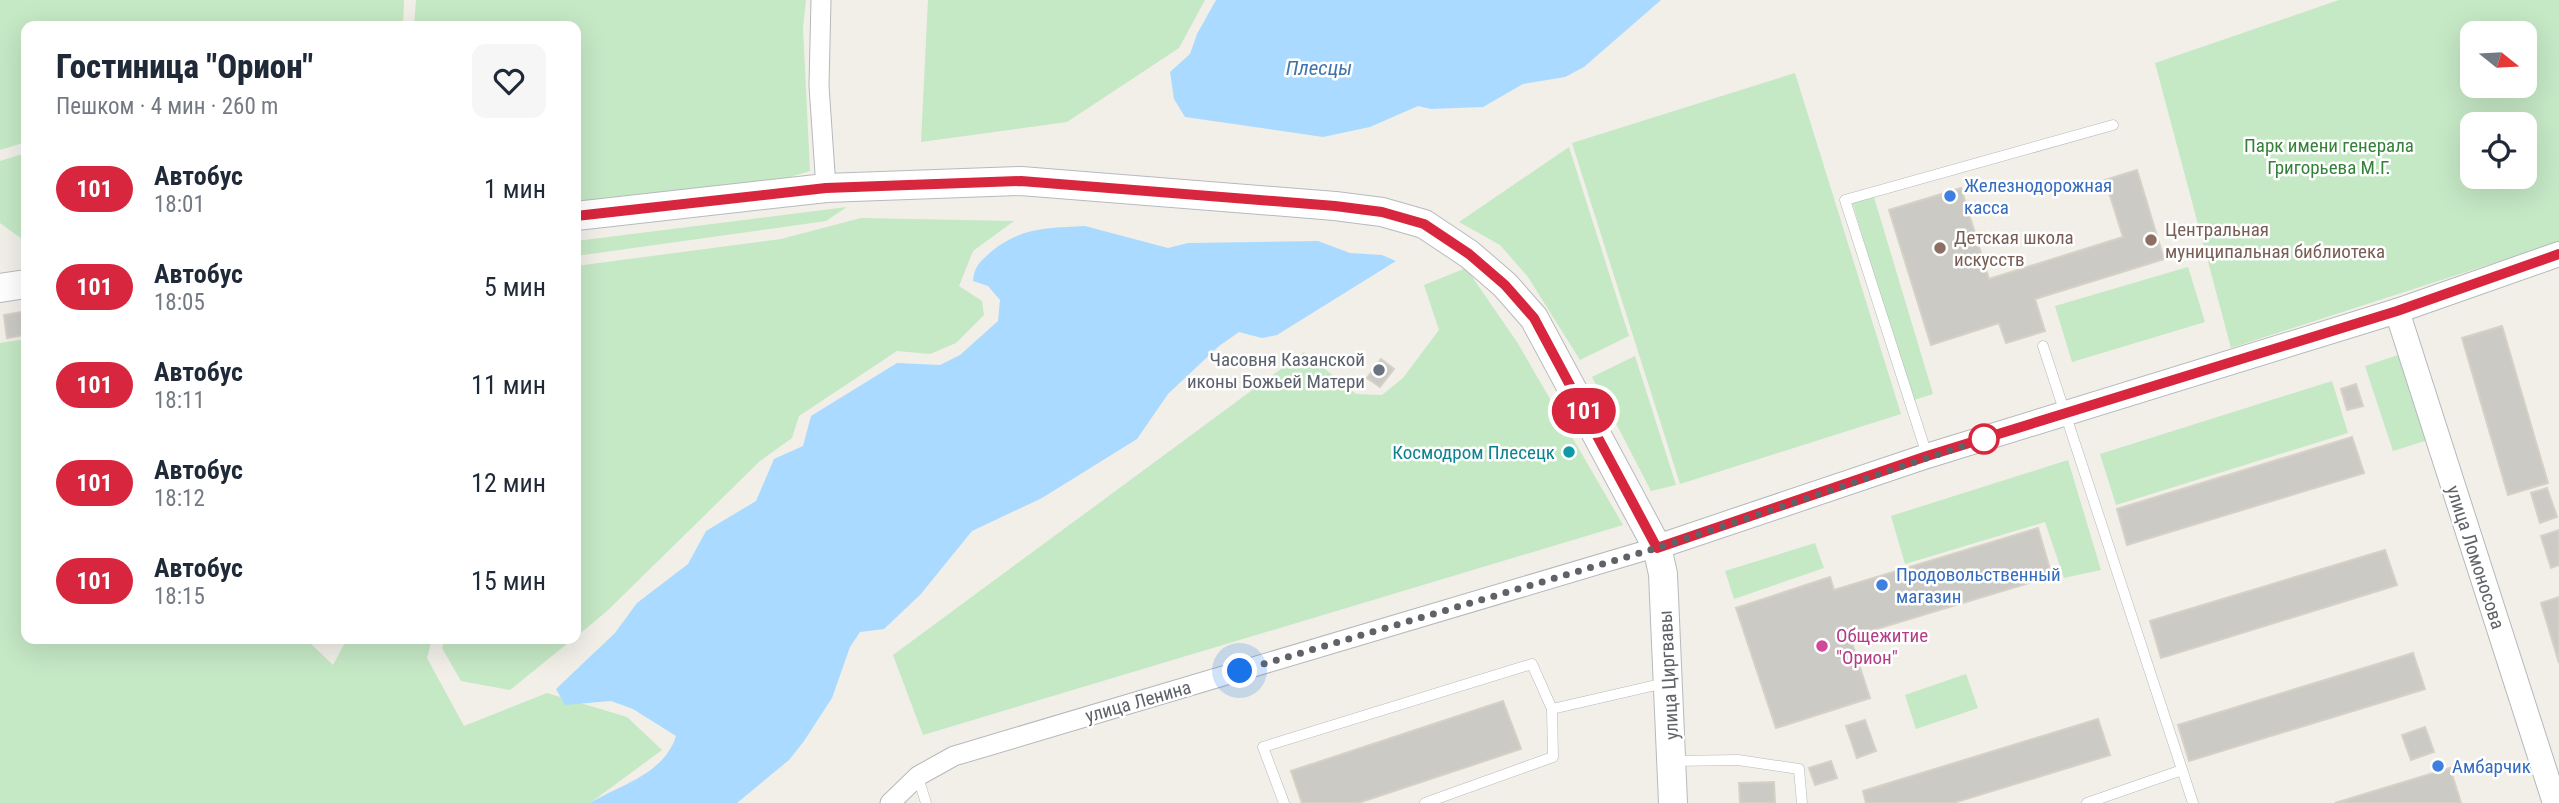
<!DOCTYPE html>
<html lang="ru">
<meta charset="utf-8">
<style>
body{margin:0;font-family:"Roboto Condensed",sans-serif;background:#f6f6f7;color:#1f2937;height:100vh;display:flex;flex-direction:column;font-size:26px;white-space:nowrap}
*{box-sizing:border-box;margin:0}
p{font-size:23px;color:#747a83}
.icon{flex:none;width:38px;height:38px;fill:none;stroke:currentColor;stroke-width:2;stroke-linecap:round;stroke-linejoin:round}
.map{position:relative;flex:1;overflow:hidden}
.side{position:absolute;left:21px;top:21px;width:560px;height:623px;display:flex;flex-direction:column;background:#fff;border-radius:14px;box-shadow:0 7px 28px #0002}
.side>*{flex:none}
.badge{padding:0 14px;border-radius:23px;font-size:24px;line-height:46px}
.needle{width:46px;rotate:108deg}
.tools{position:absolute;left:2460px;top:21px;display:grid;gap:14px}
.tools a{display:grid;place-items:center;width:77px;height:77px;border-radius:14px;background:#fff;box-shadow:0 7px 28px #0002;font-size:35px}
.you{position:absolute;width:35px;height:35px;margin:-18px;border:5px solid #fff;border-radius:50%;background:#1a73e8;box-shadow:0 0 0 10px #1a73e833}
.map>.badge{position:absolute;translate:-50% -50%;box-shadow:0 0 0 4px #fff}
.round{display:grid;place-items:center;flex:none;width:74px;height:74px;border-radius:14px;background:#f6f6f7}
.overview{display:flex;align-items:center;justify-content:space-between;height:119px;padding:0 35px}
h1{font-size:33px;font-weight:800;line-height:52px}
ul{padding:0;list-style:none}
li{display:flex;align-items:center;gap:21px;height:98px;padding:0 35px}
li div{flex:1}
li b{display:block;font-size:26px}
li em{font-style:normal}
li .badge{min-width:77px;font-weight:700;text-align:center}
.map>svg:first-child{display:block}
.green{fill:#c5e8c5;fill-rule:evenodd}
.water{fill:#aadaff}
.building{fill:#cccac5;stroke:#d6d1c6;stroke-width:2}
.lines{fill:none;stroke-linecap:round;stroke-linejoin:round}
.service-casing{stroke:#b5b8bc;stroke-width:11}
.minor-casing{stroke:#b5b8bc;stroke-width:21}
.tertiary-casing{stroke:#b5b8bc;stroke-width:26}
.secondary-casing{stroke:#b6babf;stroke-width:30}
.service{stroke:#fff;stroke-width:10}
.minor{stroke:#fff;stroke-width:19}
.tertiary{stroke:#fff;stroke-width:24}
.secondary{stroke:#fff;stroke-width:28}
.line-casing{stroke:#fff;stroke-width:16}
.line{stroke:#d7263d;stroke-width:10}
.walk{stroke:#5f6368;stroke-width:7;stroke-dasharray:0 12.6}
.shop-dot{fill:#3f7fe0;stroke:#fff;stroke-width:2.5}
.education-dot{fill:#8d6e63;stroke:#fff;stroke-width:2.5}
.worship-dot{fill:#6b7280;stroke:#fff;stroke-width:2.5}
.stop-dot{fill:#fff;stroke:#d7263d;stroke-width:3.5}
.culture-dot{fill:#0f9aa8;stroke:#fff;stroke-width:2.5}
.hotel-dot{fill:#d1479c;stroke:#fff;stroke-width:2.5}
.labels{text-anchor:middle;stroke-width:5;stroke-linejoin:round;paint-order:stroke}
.park-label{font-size:19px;fill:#348238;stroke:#fff}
.shop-label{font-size:19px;fill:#366cbe;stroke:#fff;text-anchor:start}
.education-label{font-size:19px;fill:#785e54;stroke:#fff;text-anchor:start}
.worship-label{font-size:19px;fill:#5b616d;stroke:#fff;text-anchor:end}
.culture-label{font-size:19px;fill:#0d838f;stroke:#fff;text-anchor:end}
.street-label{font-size:19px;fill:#5f6368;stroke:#fff}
.hotel-label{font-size:19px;fill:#b23c85;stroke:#fff;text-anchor:start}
.water-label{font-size:21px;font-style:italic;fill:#4174aa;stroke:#fff}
</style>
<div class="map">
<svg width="2559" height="803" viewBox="0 0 2559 803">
<rect width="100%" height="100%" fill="#f1efe8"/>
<!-- green -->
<g class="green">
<path d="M 0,0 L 404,0 L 404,2 L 403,26 L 26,26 L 26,142 L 0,150 Z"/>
<path d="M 416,0 L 806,0 L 803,28 L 810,171 L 777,181 L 576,203 L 576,26 L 414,26 Z"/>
<path d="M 928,0 L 1205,0 L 1179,48 L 1067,122 L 921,142 Z"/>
<path d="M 2339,0 L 2559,0 L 2559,242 L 2231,348 L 2155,63 ZM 2473,33 L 2525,33 L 2525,86 L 2473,86 ZM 2473,124 L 2525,124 L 2525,177 L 2473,177 Z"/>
<path d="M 1795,73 L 1901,414 L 1680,484 L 1572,143 Z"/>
<path d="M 1569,147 L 1629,336 L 1580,360 L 1528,277 L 1500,245 L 1459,222 Z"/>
<path d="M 26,153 L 26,242 L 0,223 L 0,161 Z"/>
<path d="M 1873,194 L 1933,394 L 1911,401 L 1852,201 Z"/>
<path d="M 847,207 L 826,221 L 576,256 L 576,241 Z"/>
<path d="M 861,218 L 1014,221 L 973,251 L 959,286 L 982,301 L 984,315 L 956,343 L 930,354 L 897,351 L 799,416 L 792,438 L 760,461 L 607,611 L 576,637 L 576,266 L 781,239 Z"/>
<path d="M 2188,267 L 2205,322 L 2072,362 L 2055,306 Z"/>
<path d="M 1466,268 L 1517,342 L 1623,525 L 923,735 L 893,655 L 1304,352 L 1356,394 L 1382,395 L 1403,378 L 1439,330 L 1424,285 Z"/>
<path d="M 26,339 L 26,639 L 306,639 L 333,665 L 347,639 L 432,639 L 427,658 L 464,726 L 547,693 L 627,717 L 662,750 L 590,803 L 0,803 L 0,343 Z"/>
<path d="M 2404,353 L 2431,439 L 2393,451 L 2365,366 Z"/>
<path d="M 1635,356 L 1676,485 L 1651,491 L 1592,377 Z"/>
<path d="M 2332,381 L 2348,433 L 2116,505 L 2100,454 Z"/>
<path d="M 2068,460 L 2101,570 L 2064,578 L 2045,522 L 1905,564 L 1891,516 Z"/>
<path d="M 1815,543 L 1824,568 L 1734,599 L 1725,571 Z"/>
<path d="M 445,639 L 573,639 L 510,690 L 461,681 L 442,648 Z"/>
<path d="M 1966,674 L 1978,708 L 1916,729 L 1905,695 Z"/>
</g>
<!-- water -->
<g class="water">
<path d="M 1216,0 L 1661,0 L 1584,67 L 1565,77 L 1523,84 L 1483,107 L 1431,109 L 1418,106 L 1370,127 L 1323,137 L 1185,117 L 1174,99 L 1170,72 L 1190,54 L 1197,34 Z"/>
<path d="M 1085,226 L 1168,248 L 1188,243 L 1318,241 L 1350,253 L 1382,255 L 1396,261 L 1277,335 L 1262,338 L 1239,332 L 1219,346 L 1168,394 L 1137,439 L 1042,498 L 972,531 L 920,595 L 884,629 L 860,632 L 850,647 L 832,698 L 804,741 L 789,760 L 737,803 L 590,803 C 622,784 664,774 676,736 L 633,709 L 611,701 L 565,705 L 556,689 L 615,633 L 637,603 L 688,564 L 706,531 L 756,501 L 774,459 L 803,446 L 811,416 L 897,363 L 940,365 L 960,355 L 998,321 L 1000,300 L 988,286 L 973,281 C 974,266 981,261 992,251 C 1021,227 1049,228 1085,226 Z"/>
</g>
<!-- building -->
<g class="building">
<path d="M 2137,170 L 2164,259 L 2035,299 L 2045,331 L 2006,343 L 1999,323 L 1931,345 L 1889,210 L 1961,188 L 1989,279 L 2123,237 L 2105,180 Z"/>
<path d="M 22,312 L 25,335 L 7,338 L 4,315 Z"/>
<path d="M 2502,326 L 2548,483 L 2508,495 L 2462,338 Z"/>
<path d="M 1381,359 L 1394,369 L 1380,387 L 1367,378 Z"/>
<path d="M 2356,384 L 2363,406 L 2347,410 L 2341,389 Z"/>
<path d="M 2352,437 L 2364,473 L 2127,545 L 2117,509 Z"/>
<path d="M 2547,488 L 2557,517 L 2540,523 L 2531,493 Z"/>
<path d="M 2038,528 L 2052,576 L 1850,637 L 1870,698 L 1776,728 L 1736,608 L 1830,577 L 1834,590 Z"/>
<path d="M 2559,530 L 2559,565 L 2551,568 L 2541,536 Z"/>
<path d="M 2385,550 L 2397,585 L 2161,658 L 2150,621 Z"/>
<path d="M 2559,597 L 2559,663 L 2541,603 Z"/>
<path d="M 2413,653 L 2425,689 L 2189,761 L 2178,725 Z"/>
<path d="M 1503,701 L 1521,749 L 1358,803 L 1302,803 L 1291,771 Z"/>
<path d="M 2098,719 L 2110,755 L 1953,803 L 1866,803 L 1863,791 Z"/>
<path d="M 1865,720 L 1876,751 L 1857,758 L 1846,726 Z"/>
<path d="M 2425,727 L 2434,752 L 2411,760 L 2402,735 Z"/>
<path d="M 1831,761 L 1837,778 L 1815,785 L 1809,768 Z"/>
<path d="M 2450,768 L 2461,803 L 2335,803 Z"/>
<path d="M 1774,782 L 1775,803 L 1740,803 L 1739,783 Z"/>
</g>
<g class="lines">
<defs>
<g id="service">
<path d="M 2043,346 L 2193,803"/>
<path d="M 1927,455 L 1845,200 L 2113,125"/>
<path d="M 1552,709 L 1665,683"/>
<path d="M 1672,761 L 1738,760 L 1799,769 L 1802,803"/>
<path d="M 918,777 L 926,803"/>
<path d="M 1284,803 L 1263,747 L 1532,664 L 1552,709 L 1553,757 L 1425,803"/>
<path d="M 2087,803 L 2182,770"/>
</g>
<g id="minor">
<path d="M 821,0 L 819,86 L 826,188"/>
<path d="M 890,803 L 918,776 L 954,756 L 1657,547"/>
</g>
<g id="tertiary">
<path d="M 2397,311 L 2555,803"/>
<path d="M 1657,547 L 1927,456 L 2397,311 L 2559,254"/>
</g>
<g id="secondary">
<path d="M 576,216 L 826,188 L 1021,181 L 1335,206 L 1382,212 L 1424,224 L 1469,254 L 1505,285 L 1534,318 L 1657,547 L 1663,574 L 1673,803"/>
<path d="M 0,288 L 26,284"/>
</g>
</defs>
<!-- service casing -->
<use href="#service" class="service-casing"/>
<!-- minor casing -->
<use href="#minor" class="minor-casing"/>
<!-- tertiary casing -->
<use href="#tertiary" class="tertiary-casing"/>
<!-- secondary casing -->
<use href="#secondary" class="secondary-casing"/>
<!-- service -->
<use href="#service" class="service"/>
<!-- minor -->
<use href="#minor" class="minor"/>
<!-- tertiary -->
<use href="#tertiary" class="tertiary"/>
<!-- secondary -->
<use href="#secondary" class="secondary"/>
</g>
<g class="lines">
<defs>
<path id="line" d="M 576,216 L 826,188 L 1021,181 L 1335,206 L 1382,212 L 1424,224 L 1469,254 L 1505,285 L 1534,318 L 1657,548 L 1927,456 L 2397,311 L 2559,254"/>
</defs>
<!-- line casing -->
<use href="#line" class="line-casing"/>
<!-- line -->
<use href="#line" class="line"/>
<!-- walk -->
<path class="walk" d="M 1240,671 L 1657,548 L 1984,439"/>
</g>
<!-- markers -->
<g class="shop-dot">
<circle cx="1950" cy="196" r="7"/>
<circle cx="1882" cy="585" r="7"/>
<circle cx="2438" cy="766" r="7"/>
</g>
<g class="education-dot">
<circle cx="2151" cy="240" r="7"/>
<circle cx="1940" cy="248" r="7"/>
</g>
<circle class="worship-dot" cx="1379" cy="370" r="7"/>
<circle class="stop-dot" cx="1984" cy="439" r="14"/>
<circle class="culture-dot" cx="1569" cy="452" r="7"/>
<circle class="hotel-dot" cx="1822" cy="646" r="7"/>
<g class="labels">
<!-- park labels -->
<g class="park-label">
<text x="2329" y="152">Парк имени генерала<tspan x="2329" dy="22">Григорьева М.Г.</tspan></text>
</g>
<!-- shop labels -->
<g class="shop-label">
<text x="1964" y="192">Железнодорожная<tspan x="1964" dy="22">касса</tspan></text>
<text x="1896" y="581">Продовольственный<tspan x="1896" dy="22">магазин</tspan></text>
<text x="2452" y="773">Амбарчик</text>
</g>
<!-- education labels -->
<g class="education-label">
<text x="2165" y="236">Центральная<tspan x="2165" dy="22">муниципальная библиотека</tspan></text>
<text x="1954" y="244">Детская школа<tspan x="1954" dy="22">искусств</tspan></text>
</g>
<!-- worship labels -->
<g class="worship-label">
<text x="1365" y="366">Часовня Казанской<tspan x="1365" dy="22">иконы Божьей Матери</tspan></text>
</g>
<!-- culture labels -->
<g class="culture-label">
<text x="1555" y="459">Космодром Плесецк</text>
</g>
<!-- street labels -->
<g class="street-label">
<text transform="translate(2476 557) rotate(72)" y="7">улица Ломоносова</text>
<text transform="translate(1668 675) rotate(-93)" y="7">улица Циргвавы</text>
<text transform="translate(1138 701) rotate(-16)" y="7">улица Ленина</text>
</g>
<!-- hotel labels -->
<g class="hotel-label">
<text x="1836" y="642">Общежитие<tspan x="1836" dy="22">"Орион"</tspan></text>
</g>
<!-- water labels -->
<g class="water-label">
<text x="1319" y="75">Плесцы</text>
</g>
</g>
</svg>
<div class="tools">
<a><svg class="needle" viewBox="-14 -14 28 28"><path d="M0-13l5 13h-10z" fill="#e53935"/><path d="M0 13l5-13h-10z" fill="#747a83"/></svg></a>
<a><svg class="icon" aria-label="locate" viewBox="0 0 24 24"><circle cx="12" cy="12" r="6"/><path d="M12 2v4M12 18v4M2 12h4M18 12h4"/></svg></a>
</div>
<div class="you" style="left:1240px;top:671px"></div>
<b class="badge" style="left:1584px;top:411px;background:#d7263d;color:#fff">101</b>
<section class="side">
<div class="overview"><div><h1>Гостиница &quot;Орион&quot;</h1><p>Пешком · 4 мин · 260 m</p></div><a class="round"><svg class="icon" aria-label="heart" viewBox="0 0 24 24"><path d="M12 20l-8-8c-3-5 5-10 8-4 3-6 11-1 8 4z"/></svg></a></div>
<ul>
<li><span class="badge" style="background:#d7263d;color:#fff">101</span><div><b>Автобус</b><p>18:01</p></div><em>1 мин</em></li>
<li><span class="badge" style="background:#d7263d;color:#fff">101</span><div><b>Автобус</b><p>18:05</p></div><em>5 мин</em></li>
<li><span class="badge" style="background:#d7263d;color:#fff">101</span><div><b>Автобус</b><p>18:11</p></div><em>11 мин</em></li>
<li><span class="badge" style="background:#d7263d;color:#fff">101</span><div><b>Автобус</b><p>18:12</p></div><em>12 мин</em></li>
<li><span class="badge" style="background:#d7263d;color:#fff">101</span><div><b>Автобус</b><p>18:15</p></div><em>15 мин</em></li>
</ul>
</section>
</div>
